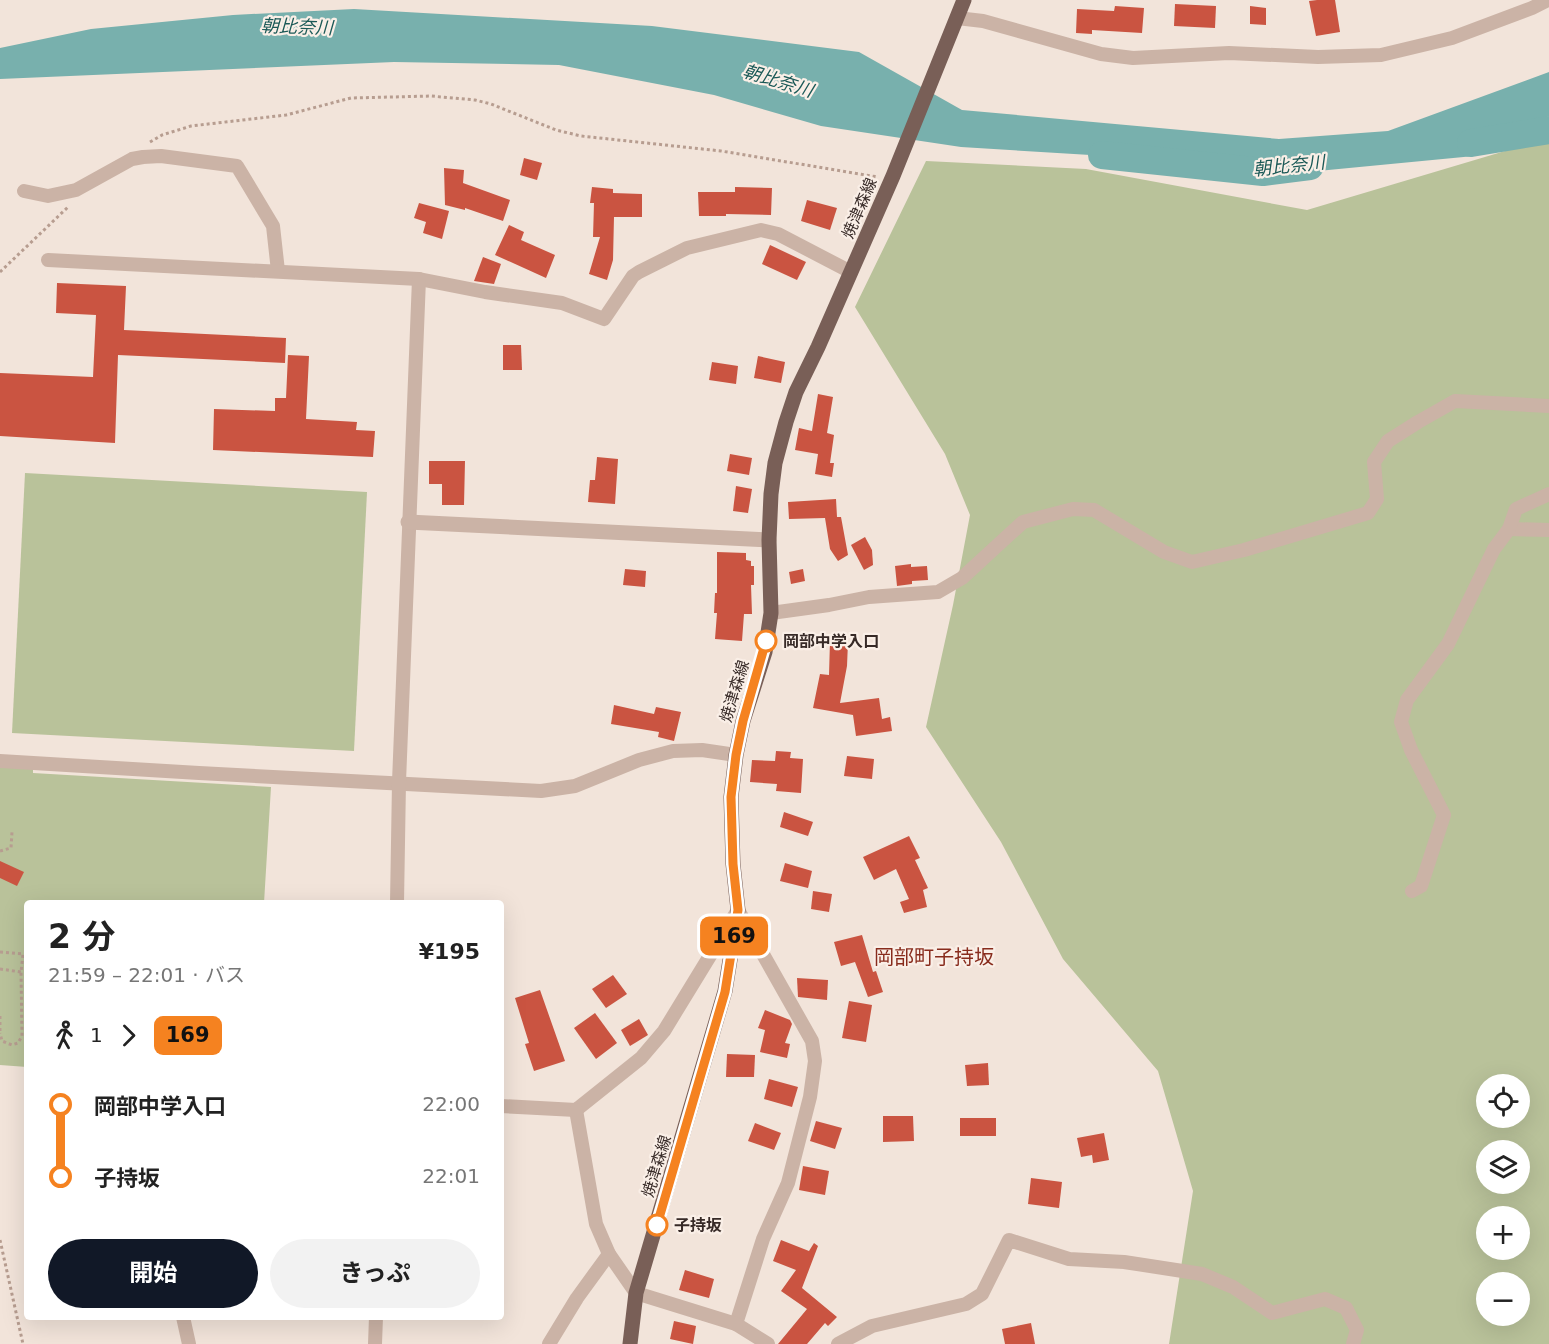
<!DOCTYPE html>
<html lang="ja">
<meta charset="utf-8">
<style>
body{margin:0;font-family:"DejaVu Sans","Noto Sans JP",sans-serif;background:#f2f2f2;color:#222;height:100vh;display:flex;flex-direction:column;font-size:22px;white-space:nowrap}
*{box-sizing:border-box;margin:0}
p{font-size:20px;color:#767676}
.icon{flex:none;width:33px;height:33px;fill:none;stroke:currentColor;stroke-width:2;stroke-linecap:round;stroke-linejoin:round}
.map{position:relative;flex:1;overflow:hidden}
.details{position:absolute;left:24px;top:900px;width:480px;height:420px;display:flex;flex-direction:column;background:#fff;border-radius:6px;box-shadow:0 6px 24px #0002}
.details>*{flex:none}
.badge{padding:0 12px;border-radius:9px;font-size:21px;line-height:39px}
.fabs{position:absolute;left:1476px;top:1074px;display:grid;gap:12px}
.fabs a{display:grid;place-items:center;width:54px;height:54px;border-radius:50%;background:#fff;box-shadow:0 6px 24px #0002;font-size:30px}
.map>.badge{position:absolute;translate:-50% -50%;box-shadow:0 0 0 3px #fff}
.legs{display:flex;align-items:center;gap:9px;height:66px;padding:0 24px;font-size:20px}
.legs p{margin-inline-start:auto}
.headline{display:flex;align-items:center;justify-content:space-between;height:102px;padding:0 24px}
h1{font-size:33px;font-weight:700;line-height:45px}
.action{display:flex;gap:12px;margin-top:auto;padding:12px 24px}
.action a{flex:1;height:69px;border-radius:36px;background:#111827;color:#fff;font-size:24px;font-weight:700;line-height:69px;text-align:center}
.action a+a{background:#f2f2f2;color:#222}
ul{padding:0 24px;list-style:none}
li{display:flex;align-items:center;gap:21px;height:72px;font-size:22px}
li i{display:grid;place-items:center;width:9px;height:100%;margin:0 8px;background:currentColor}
li i::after{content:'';width:15px;height:15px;margin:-8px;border:4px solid;border-radius:50%;background:#fff}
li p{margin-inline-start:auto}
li:first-child i{background:linear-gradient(#0000 50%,currentColor 0)}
li:last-child i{background:linear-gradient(currentColor 50%,#0000 0)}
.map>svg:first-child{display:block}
.green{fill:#b9c29a;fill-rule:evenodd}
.water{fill:#78b0ad}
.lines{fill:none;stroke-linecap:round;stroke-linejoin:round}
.river{stroke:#78b0ad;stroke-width:28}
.building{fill:#ca5441}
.path{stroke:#b79d90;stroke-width:3;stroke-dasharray:3 3;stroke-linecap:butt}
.minor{stroke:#cbb3a6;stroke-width:14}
.tertiary{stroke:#cbb3a6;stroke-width:15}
.primary{stroke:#795f57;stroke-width:15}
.line-1-casing{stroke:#fff;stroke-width:14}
.line-1{stroke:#f58220;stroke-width:9}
.stop-1-dot{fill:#fff;stroke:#f58220;stroke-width:3}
.labels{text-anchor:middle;stroke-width:4.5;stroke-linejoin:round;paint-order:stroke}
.street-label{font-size:16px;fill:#372a27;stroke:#faefe7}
.stop-label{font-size:16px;font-weight:bold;fill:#372a27;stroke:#faefe7;text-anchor:start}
.water-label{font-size:18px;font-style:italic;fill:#1b5957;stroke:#faefe7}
.quarter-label{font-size:20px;fill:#882c1d;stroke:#faefe7}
</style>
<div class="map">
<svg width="1549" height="1344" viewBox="0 0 1549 1344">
<rect width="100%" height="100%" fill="#f2e4da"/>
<!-- green -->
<g class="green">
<path d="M 1549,138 L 1549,1344 L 1169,1344 L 1193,1191 L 1158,1071 L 1063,959 L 1001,842 L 926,727 L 953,605 L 970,515 L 945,454 L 855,307 L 926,161 L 1086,169 L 1307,210 ZM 1486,1084 L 1520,1084 L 1520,1118 L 1486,1118 ZM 1486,1150 L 1520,1150 L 1520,1184 L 1486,1184 ZM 1486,1216 L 1520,1216 L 1520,1250 L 1486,1250 ZM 1486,1282 L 1520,1282 L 1520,1316 L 1486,1316 Z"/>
<path d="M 25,473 L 367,492 L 354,751 L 12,733 Z"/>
<path d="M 0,766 L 33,768 L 33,773 L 271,787 L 264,903 L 27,903 L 27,1067 L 0,1065 Z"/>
</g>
<!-- water -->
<path class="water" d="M 354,9 L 652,26 L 859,52 L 962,110 L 1279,139 L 1388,131 L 1549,72 L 1549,116 L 1474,156 L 1297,173 L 1140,158 L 961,147 L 821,126 L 714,95 L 559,65 L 394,62 L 0,79 L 0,48 L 91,29 L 233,15 Z"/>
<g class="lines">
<!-- river -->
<g class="river">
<path d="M 1471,143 L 1549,130"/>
<path d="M 1102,155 L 1263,172 L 1310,166"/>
</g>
</g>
<!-- building -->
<g class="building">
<path d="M 1317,0 L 1335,0 L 1340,32 L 1316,36 L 1309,1 Z"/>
<path d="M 1175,4 L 1216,6 L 1215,28 L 1174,26 Z"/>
<path d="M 1115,6 L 1144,8 L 1142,33 L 1092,30 L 1092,34 L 1076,33 L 1077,9 L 1114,11 Z"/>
<path d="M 1250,6 L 1266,8 L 1266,25 L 1250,24 Z"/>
<path d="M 524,158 L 542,163 L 537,180 L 520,175 Z"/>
<path d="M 444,168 L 464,170 L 463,183 L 510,200 L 503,221 L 465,208 L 465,210 L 445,205 Z"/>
<path d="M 592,187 L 613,189 L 613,193 L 642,194 L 642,217 L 614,217 L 613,260 L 607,280 L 589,274 L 600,237 L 593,237 L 594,203 L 590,203 Z"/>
<path d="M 735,187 L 772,188 L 771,215 L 726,214 L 726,216 L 699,216 L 698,192 L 735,192 Z"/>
<path d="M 807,200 L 837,208 L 830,230 L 801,221 Z"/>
<path d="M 419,203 L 449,211 L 442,239 L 423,233 L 426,222 L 414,218 Z"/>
<path d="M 509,225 L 524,232 L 521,240 L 555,255 L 546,278 L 495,255 Z"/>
<path d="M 770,245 L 806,262 L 797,280 L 762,264 Z"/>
<path d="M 483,257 L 501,264 L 494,284 L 474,281 Z"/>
<path d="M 57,283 L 126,286 L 124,330 L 286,338 L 285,363 L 118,355 L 115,443 L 0,436 L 0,373 L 93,377 L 96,315 L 56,313 Z"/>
<path d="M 503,345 L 521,345 L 522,370 L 503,370 Z"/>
<path d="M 288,355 L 309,356 L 306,419 L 357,422 L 356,430 L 375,431 L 373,457 L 213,450 L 214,409 L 275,411 L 275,398 L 286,398 Z"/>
<path d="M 758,356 L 785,362 L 781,383 L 754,378 Z"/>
<path d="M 712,362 L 738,366 L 736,384 L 709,380 Z"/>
<path d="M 818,394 L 833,397 L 827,433 L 834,435 L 830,463 L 834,463 L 832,477 L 815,474 L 818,454 L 795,450 L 799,428 L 812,431 Z"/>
<path d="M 730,454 L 752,458 L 749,475 L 727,471 Z"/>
<path d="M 597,457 L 618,459 L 615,504 L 588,502 L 590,480 L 595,480 Z"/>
<path d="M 429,461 L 465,461 L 464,505 L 442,505 L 442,484 L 429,484 Z"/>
<path d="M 736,486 L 752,489 L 748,513 L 733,511 Z"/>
<path d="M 836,499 L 837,517 L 841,517 L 848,555 L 838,561 L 830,549 L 825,518 L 789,519 L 788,502 Z"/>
<path d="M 865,537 L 872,550 L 873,565 L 864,570 L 851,545 Z"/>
<path d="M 717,552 L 746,553 L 746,560 L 751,561 L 751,566 L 754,566 L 754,585 L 751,585 L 752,614 L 744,614 L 742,641 L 715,639 L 717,613 L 714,613 L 715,593 L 717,593 Z"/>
<path d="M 911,564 L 911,567 L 927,566 L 928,580 L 912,581 L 912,584 L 897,586 L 895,566 Z"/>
<path d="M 625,569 L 646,571 L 645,587 L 623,585 Z"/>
<path d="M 803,569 L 805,581 L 791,584 L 789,572 Z"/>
<path d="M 830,641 L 848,642 L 847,666 L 840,703 L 879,698 L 882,719 L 890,717 L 892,731 L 856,736 L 853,715 L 813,708 L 820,674 L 829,675 Z"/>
<path d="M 614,705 L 654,714 L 656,707 L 681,712 L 674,741 L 658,737 L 659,732 L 611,724 Z"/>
<path d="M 776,751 L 791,752 L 790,758 L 803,759 L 801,793 L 776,791 L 777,784 L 750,782 L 752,760 L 775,761 Z"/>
<path d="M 847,756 L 874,759 L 872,779 L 844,776 Z"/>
<path d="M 784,812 L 813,822 L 808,836 L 780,827 Z"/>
<path d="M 909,836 L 920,858 L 915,860 L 928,888 L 923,890 L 927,907 L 904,913 L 900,902 L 909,899 L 896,869 L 874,880 L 863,857 Z"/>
<path d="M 0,861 L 24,872 L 17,886 L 0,878 Z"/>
<path d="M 785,863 L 812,871 L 808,888 L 780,881 Z"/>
<path d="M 813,891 L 832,894 L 829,912 L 811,909 Z"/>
<path d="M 862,935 L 873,972 L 876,971 L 883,992 L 868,997 L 855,962 L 841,966 L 834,942 Z"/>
<path d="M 613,975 L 627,994 L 606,1008 L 592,989 Z"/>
<path d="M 797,978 L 828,980 L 827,1000 L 798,997 Z"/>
<path d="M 540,990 L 565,1061 L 534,1071 L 525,1044 L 529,1043 L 515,998 Z"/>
<path d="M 849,1001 L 872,1005 L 866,1042 L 842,1038 Z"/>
<path d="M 765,1010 L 790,1020 L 792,1024 L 785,1043 L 790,1044 L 787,1058 L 760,1052 L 765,1030 L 758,1028 Z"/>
<path d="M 595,1013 L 617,1043 L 596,1059 L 574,1028 Z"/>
<path d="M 639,1019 L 648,1035 L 630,1046 L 621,1030 Z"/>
<path d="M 727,1054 L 755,1055 L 754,1077 L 726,1077 Z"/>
<path d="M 988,1063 L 989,1085 L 967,1086 L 965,1065 Z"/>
<path d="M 769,1079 L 798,1087 L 792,1107 L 764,1099 Z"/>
<path d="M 883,1116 L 913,1116 L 914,1141 L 883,1142 Z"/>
<rect x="960" y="1118" width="36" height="18"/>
<path d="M 816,1121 L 842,1128 L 835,1149 L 810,1141 Z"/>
<path d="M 755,1123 L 781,1133 L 774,1150 L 748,1141 Z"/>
<path d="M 1104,1133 L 1109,1160 L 1093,1163 L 1092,1155 L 1081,1157 L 1077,1138 Z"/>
<path d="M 803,1166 L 829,1171 L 825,1195 L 799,1190 Z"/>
<path d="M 1031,1178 L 1062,1182 L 1059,1208 L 1028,1204 Z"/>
<path d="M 781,1240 L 809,1251 L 814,1243 L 818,1246 L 802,1288 L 837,1317 L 828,1326 L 825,1323 L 807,1344 L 778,1344 L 807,1309 L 781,1291 L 796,1270 L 773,1261 Z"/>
<path d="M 685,1270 L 714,1279 L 709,1298 L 679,1290 Z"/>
<path d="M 674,1321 L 696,1326 L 693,1344 L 670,1339 Z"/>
<path d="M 1031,1323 L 1035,1344 L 1005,1344 L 1002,1329 Z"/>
</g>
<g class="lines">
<!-- path -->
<g class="path">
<path d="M 150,142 L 162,135 L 191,126 L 286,115 L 351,98 L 431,96 L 475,100 L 491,104 L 556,130 L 581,136 L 721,151 L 878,177"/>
<path d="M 0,272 L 68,207"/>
<path d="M 0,851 L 11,848 L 12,832"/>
<path d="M 0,952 L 23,954 L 21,972 L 22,1036 L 18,1043 L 12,1045 L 2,1041 L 0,1033"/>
<path d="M 0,969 L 21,972"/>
<path d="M 0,1016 L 0,1032"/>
<path d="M 0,1240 L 23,1344"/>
</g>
<!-- minor -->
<g class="minor">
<path d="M 957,18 L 983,21 L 1101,54 L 1133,58 L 1229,53 L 1318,57 L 1381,55 L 1452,38 L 1532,8 L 1548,0"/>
<path d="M 24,191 L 48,196 L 76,190 L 132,159 L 143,157 L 161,156 L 237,166 L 273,226 L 278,271"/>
<path d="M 48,260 L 419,279 L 485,292 L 562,303 L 604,319 L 633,276 L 639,272 L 687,248 L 761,230 L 778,234 L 851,272"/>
<path d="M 1509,529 L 1549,530"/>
<path d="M 771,613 L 829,605 L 869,597 L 938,592 L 962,578 L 1023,522 L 1073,509 L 1094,510 L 1164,552 L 1192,562 L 1244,550 L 1368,513 L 1377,499 L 1374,462 L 1388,441 L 1418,422 L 1455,401 L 1549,406"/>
<path d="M 0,761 L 199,773 L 541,791 L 575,786 L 639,760 L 673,751 L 702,750 L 736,755"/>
<path d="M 1412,891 L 1421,886 L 1444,815 L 1411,750 L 1401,722 L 1407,700 L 1448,644 L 1494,549 L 1509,529 L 1516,509 L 1549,494"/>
<path d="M 397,903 L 399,782 L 419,279"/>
<path d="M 501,1106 L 576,1110 L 641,1058 L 664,1031 L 738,910 L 812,1041 L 815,1061 L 810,1097 L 788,1183 L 763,1239 L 736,1324 L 768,1344"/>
<path d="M 576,1110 L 596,1224 L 609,1254 L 636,1293 L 736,1324"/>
<path d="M 183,1317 L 189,1344"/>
<path d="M 375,1344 L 376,1317"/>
<path d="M 549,1344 L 577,1298 L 609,1254"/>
<path d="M 838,1344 L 872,1326 L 966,1304 L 982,1294 L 1009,1240 L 1069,1259 L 1124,1262 L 1202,1274 L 1233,1287 L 1272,1313 L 1325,1299 L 1346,1308 L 1357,1330 L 1353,1344"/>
</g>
<!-- tertiary -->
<path class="tertiary" d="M 408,522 L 769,540"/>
<!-- primary -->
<path class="primary" d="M 630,1344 L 636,1293 L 725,991 L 738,910 L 733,864 L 731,797 L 736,755 L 743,721 L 765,652 L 771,613 L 769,540 L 771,494 L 775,463 L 786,422 L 796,392 L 818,347 L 893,176 L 964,0"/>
</g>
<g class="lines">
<defs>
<path id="line-1" d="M 657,1225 L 725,992 L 738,910 L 733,864 L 731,797 L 736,755 L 743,721 L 766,641"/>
</defs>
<!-- line-1 casing -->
<use href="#line-1" class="line-1-casing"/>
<!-- line-1 -->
<use href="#line-1" class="line-1"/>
</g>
<!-- markers -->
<g class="stop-1-dot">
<circle cx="766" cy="641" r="10"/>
<circle cx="657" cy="1225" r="10"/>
</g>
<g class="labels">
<!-- street labels -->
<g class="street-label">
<text transform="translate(859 208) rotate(-67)" y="6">焼津森線</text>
<text transform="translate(734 691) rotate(-73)" y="6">焼津森線</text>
<text transform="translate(656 1166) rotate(-73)" y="6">焼津森線</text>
</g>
<!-- stop labels -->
<g class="stop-label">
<text x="783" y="647">岡部中学入口</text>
<text x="674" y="1231">子持坂</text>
</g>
<!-- water labels -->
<g class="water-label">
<text transform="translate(297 27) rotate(2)" y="6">朝比奈川</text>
<text transform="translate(778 81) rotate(17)" y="6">朝比奈川</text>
<text transform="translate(1289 166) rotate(-6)" y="6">朝比奈川</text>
</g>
<!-- quarter labels -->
<g class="quarter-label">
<text x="934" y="964">岡部町子持坂</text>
</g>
</g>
</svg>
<div class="fabs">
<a><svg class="icon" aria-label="locate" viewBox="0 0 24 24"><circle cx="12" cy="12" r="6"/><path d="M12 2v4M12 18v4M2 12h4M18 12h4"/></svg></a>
<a><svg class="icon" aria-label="layers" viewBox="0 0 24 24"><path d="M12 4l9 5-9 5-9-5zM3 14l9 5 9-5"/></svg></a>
<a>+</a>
<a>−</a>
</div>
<b class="badge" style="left:734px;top:936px;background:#f58220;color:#111">169</b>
<section class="details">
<div class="headline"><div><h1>2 分</h1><p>21:59 – 22:01 · バス</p></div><b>¥195</b></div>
<div class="legs"><svg class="icon" aria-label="walk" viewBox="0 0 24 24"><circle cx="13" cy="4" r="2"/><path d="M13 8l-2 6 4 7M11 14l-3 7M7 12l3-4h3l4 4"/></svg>1<svg class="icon" aria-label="forward" viewBox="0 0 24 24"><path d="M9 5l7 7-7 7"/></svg><b class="badge" style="background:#f58220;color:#111">169</b></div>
<ul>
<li><i style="color:#f58220"></i><b>岡部中学入口</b><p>22:00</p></li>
<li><i style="color:#f58220"></i><b>子持坂</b><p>22:01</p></li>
</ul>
<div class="action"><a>開始</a><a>きっぷ</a></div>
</section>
</div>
